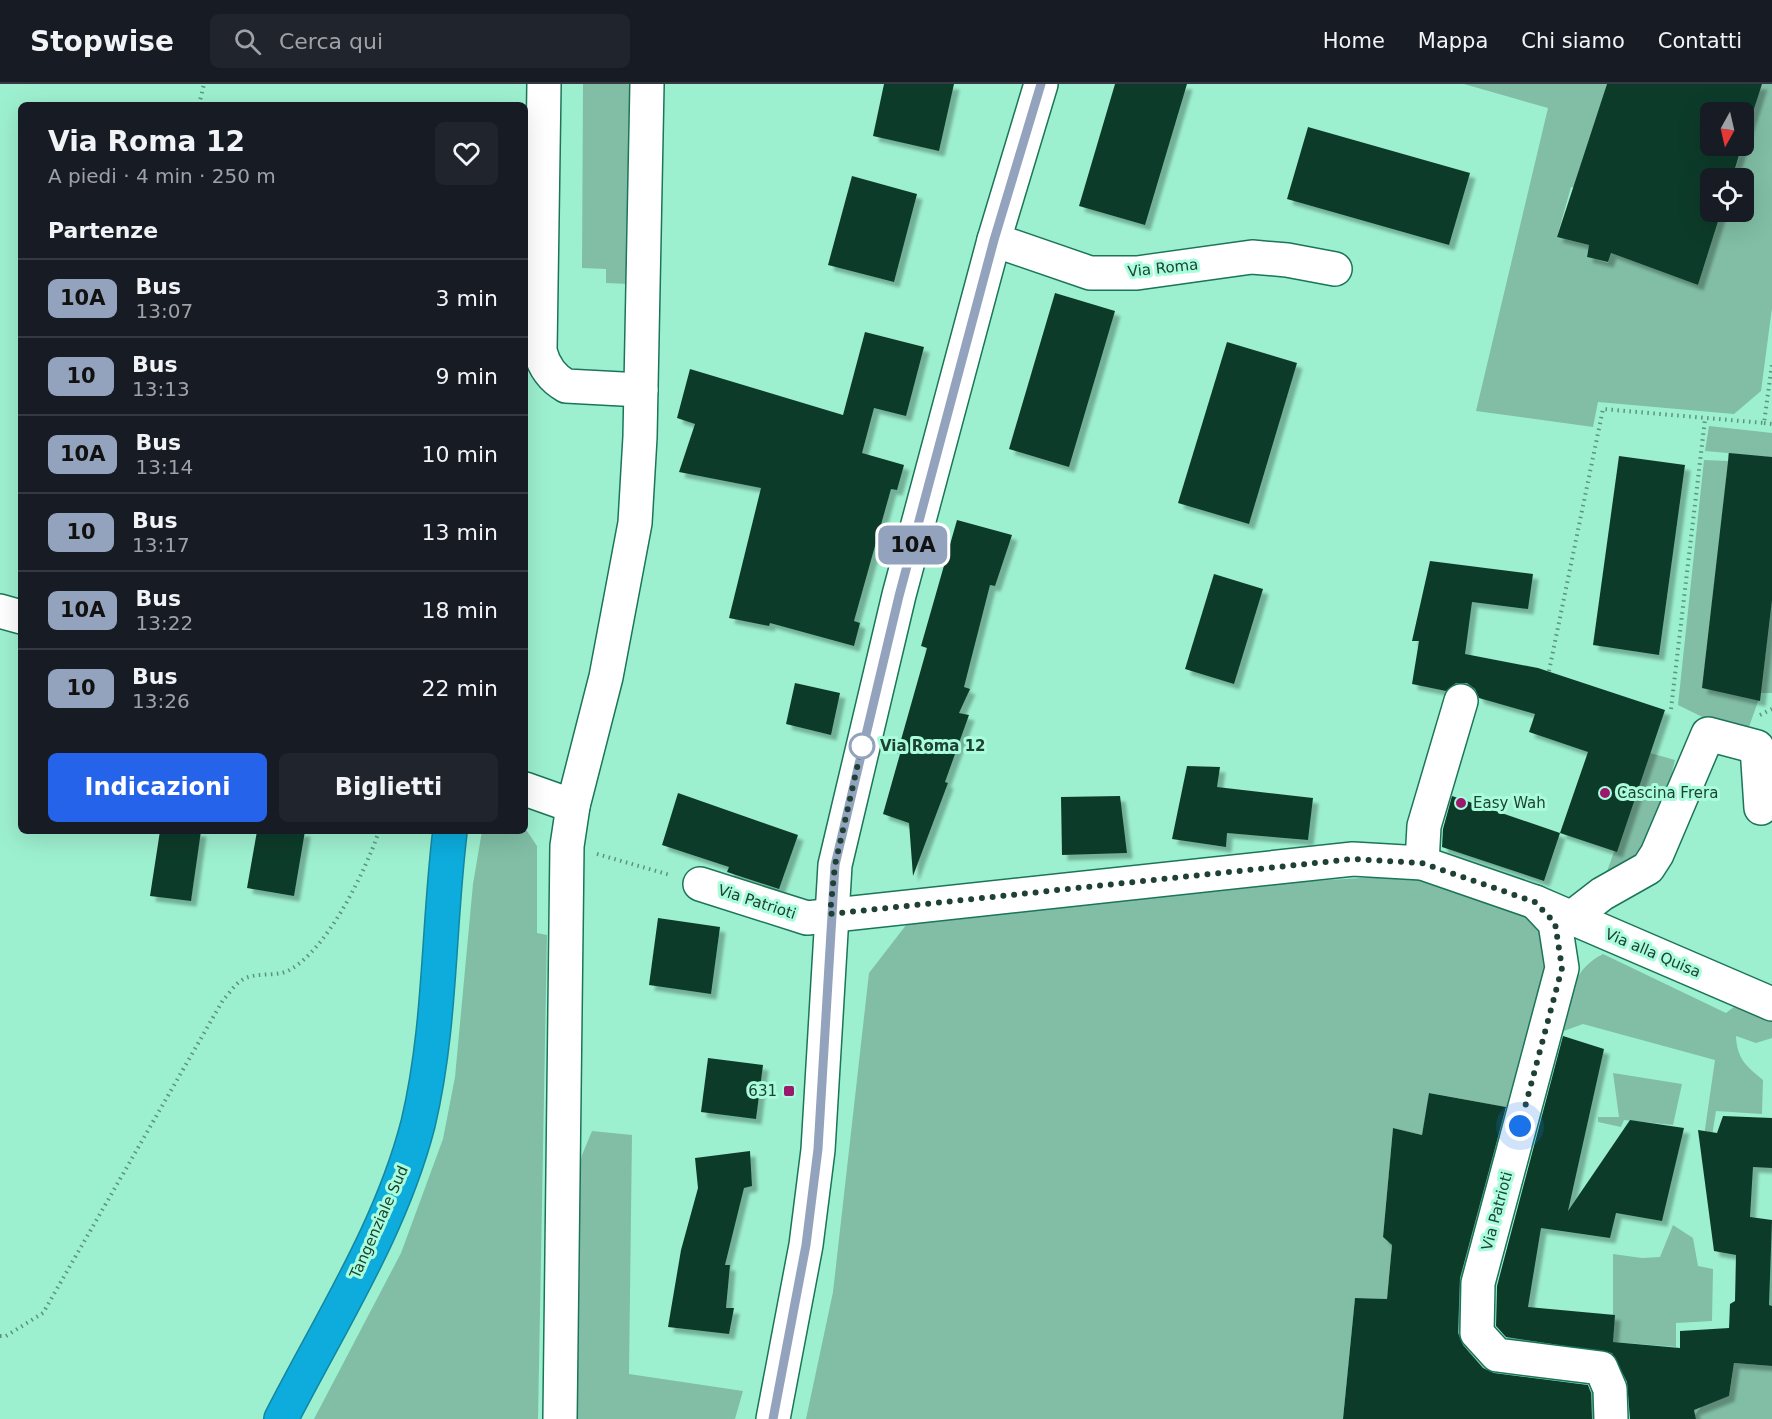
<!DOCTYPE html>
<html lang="it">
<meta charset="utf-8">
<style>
body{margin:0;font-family:"DejaVu Sans",sans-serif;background:#20242c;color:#f1f3f6;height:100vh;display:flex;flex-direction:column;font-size:22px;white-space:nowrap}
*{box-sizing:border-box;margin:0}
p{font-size:20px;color:#9ea1a6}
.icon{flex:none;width:33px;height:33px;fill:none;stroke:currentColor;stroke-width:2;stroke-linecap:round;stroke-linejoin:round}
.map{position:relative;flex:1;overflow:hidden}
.drawer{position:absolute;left:18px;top:18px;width:510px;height:732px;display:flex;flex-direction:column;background:#171b24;border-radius:9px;box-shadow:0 6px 24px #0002}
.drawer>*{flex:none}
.badge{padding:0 12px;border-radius:9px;font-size:21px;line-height:39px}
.needle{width:39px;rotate:188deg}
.fabs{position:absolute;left:1700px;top:18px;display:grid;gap:12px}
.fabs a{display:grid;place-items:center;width:54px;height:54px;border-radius:9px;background:#171b24;box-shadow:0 6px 24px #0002;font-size:30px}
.you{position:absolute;width:30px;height:30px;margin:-15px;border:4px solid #fff;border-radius:50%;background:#1a73e8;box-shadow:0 0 0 9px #1a73e833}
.map>.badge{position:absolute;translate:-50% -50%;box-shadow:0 0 0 3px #fff}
h2{padding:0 30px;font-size:22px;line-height:54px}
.round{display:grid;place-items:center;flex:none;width:63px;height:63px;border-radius:9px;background:#20242c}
.overview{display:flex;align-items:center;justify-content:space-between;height:102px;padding:0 30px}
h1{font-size:28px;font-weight:800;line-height:45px}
.button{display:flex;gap:12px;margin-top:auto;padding:12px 30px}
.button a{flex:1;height:69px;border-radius:9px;background:#2563eb;color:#fff;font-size:24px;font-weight:800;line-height:69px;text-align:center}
.button a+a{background:#20242c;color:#f1f3f6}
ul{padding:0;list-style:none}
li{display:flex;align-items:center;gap:18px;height:78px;padding:0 30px;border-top:2px solid #363941}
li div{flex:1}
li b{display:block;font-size:22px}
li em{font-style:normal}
li .badge{min-width:66px;font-weight:700;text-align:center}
header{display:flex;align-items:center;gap:36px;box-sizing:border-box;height:84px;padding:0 30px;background:#171b24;border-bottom:2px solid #363941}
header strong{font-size:28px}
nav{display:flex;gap:33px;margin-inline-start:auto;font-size:21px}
.search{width:420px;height:54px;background:#20242c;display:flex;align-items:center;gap:15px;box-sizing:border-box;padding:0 21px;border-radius:9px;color:#9ea1a6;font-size:22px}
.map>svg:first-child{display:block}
.green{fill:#81bea5}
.building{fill:#103b2c;filter:url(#shadow)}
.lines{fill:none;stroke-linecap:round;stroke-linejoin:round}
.minor-casing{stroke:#1b7559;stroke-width:36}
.highway-casing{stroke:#1387a1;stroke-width:36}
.path{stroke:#5a947d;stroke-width:4;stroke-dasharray:1.5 4.5;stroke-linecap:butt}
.minor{stroke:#fff;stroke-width:33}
.highway{stroke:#0dacdc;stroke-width:33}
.line-casing{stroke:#fff;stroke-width:14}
.line{stroke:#93a3bd;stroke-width:9}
.walk{stroke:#1e4134;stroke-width:6;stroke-dasharray:0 10.8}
.stop-dot{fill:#fff;stroke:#93a3bd;stroke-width:3}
.poi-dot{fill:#9b196d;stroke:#aafddc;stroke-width:2}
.labels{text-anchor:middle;stroke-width:6;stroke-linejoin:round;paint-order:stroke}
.street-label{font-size:15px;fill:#1e4134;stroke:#aafddc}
.stop-label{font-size:15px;font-weight:bold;fill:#1e4134;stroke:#aafddc;text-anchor:start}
.poi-label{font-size:15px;fill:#1e4134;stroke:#aafddc;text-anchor:start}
</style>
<header>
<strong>Stopwise</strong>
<div class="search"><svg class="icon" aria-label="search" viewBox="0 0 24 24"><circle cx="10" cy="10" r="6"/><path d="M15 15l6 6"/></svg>Cerca qui</div>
<nav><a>Home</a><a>Mappa</a><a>Chi siamo</a><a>Contatti</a></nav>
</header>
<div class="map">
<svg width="1772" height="1335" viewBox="0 0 1772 1335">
<defs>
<filter id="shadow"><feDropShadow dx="5.5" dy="5.5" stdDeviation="1.5" flood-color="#0004"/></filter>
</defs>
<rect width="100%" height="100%" fill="#9df0cf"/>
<!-- green -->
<g class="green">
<path d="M 583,0 L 632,0 L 628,200 L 606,199 L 606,185 L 582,184 Z"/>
<path d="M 1464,0 L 1607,0 L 1590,107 L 1571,103 L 1557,153 L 1589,161 L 1587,173 L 1608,179 L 1611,169 L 1698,201 L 1721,128 L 1743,128 L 1743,94 L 1732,94 L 1743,62 L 1750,0 L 1772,0 L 1772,224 L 1761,307 L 1734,330 L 1598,318 L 1593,343 L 1476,327 L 1548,24 Z"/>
<path d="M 1709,342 L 1772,349 L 1772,609 L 1761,609 L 1745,654 L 1678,621 L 1704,376 L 1728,377 L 1728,369 L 1705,367 Z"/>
<path d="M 1650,669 L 1675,676 L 1655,757 L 1602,801 Z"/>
<path d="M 525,744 L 537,762 L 537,849 L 547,851 L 538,1335 L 314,1335 L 401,1169 L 443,1055 L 455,993 L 473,800 L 482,747 L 525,747 Z"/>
<path d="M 1411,791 L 1520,818 L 1550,866 L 1516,1025 L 1430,1009 L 1422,1051 L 1393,1044 L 1383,1153 L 1392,1161 L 1387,1215 L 1355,1214 L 1343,1335 L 806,1335 L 833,1208 L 869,889 L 910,836 L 1195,804 Z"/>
<path d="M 1603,870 L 1726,929 L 1734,923 L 1772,937 L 1772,954 L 1756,959 L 1736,952 C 1737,975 1746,982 1763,996 L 1762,1030 L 1716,1027 L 1712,1052 L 1704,1052 L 1715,976 L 1583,940 L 1561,948 C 1570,915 1570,887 1603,870 Z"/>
<path d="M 1613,989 L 1682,1000 L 1673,1041 L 1624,1036 L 1621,1043 L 1598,1038 L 1598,1033 L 1619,1033 Z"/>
<path d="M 592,1047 L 632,1051 L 629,1290 L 743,1307 L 735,1335 L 576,1335 L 574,1111 L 582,1071 Z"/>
<path d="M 1673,1141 L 1693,1154 L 1698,1182 L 1713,1185 L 1712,1237 L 1676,1239 L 1676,1263 L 1613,1258 L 1613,1170 L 1642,1174 L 1660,1173 Z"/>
<path d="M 1734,1279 L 1772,1282 L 1772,1335 L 1696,1335 L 1695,1331 L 1702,1322 L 1729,1312 Z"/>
</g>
<!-- building -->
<g class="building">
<path d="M 884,0 L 954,0 L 939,67 L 873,52 Z"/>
<path d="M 1115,0 L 1187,0 L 1145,141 L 1079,122 Z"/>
<path d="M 1607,0 L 1762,0 L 1743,59 L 1743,28 L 1710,28 L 1710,62 L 1742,62 L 1732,94 L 1710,94 L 1710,128 L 1721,128 L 1698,201 L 1611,169 L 1608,178 L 1587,173 L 1589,161 L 1557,153 Z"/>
<path d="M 1308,43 L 1470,89 L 1449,161 L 1287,115 Z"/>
<path d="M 852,92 L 917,110 L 894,198 L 828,181 Z"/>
<path d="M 1055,209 L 1115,227 L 1069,383 L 1009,365 Z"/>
<path d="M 865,248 L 924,263 L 906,332 L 874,324 L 862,369 L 904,381 L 897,406 L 891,405 L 854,537 L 860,539 L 854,562 L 770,539 L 769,542 L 729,534 L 761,404 L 679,388 L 695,340 L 677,334 L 690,285 L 843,331 Z"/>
<path d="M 1227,258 L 1297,279 L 1249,440 L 1178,419 Z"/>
<path d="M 1729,369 L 1772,373 L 1772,516 L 1760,617 L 1702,604 Z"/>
<path d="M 1619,372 L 1685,381 L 1659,571 L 1593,561 Z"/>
<path d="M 957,436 L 1012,451 L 995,502 L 990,501 L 964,603 L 970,605 L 959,629 L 969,631 L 945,698 L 948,699 L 913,792 L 909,739 L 883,730 L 900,670 L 897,670 L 927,564 L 921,562 Z"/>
<path d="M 1430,477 L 1533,490 L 1528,525 L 1472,518 L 1465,570 L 1538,584 L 1665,626 L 1617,768 L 1560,749 L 1588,668 L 1529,648 L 1535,630 L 1479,614 L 1475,605 L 1467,599 L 1456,599 L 1446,607 L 1412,600 L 1419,557 L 1412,557 Z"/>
<path d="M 1214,490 L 1263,505 L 1234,600 L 1185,585 Z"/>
<path d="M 795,599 L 840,609 L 831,651 L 786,640 Z"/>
<path d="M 1187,682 L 1220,683 L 1217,703 L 1313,714 L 1308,756 L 1227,749 L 1226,763 L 1172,755 Z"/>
<path d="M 678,709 L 798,751 L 779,805 L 727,788 L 729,783 L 662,761 Z"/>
<path d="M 1120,712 L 1127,769 L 1062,771 L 1061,713 Z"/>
<path d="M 1452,712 L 1560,749 L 1544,797 L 1442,763 L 1443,745 Z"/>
<path d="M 160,747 L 201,747 L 191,817 L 150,812 Z"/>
<path d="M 257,747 L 305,747 L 294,812 L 247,804 Z"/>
<path d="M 658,834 L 720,843 L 711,910 L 649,901 Z"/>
<path d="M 1563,952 L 1604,965 L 1568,1127 L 1630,1036 L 1684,1044 L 1662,1137 L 1616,1129 L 1610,1154 L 1541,1144 L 1528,1223 L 1615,1231 L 1613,1258 L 1680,1264 L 1680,1247 L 1729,1244 L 1730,1220 L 1735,1217 L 1736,1171 L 1714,1167 L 1698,1046 L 1717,1049 L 1723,1032 L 1772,1034 L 1772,1084 L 1753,1083 L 1750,1133 L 1772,1136 L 1769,1221 L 1772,1222 L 1772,1282 L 1734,1279 L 1729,1312 L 1694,1326 L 1696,1335 L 1630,1335 L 1627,1298 L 1612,1269 L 1506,1253 L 1496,1242 L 1497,1202 Z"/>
<path d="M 708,974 L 763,981 L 756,1035 L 701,1028 Z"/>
<path d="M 1429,1009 L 1506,1023 L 1460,1194 L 1458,1249 L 1463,1261 L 1483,1284 L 1494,1289 L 1588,1301 L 1591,1309 L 1592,1335 L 1343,1335 L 1355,1214 L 1387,1215 L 1392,1161 L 1383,1153 L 1393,1044 L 1422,1051 Z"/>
<path d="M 750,1067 L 752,1102 L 744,1104 L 725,1181 L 730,1181 L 726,1224 L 734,1224 L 729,1250 L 668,1243 L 681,1166 L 698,1104 L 695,1074 Z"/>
</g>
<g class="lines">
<defs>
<g id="minor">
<path d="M 544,0 L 540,267 C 544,283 552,294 566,302 L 641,306"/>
<path d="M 994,156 L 1090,189 L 1137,189 L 1252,173 L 1287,176 L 1335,185"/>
<path d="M 0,527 L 21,533"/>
<path d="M 525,705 L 573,722"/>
<path d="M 1422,779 L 1424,742 L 1461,617"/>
<path d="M 700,800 L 807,834 L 1353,775 L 1422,779 L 1535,818 L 1772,920"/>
<path d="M 1535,818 L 1555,839 L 1562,884 L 1478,1199 L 1477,1249 L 1497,1271 L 1601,1284 L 1610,1305 L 1611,1335"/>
<path d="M 1571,834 L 1602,810 L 1648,784 L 1657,770 L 1708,650 L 1757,663 L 1761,724"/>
<path d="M 560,1335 L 567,762 L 573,722 L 606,593 L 635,439 L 640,353 L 647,0"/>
<path d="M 773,1335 L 806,1161 L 818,1066 L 835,781 L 899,511 L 994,156 L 1041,0"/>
</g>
<path id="highway" d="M 281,1335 C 330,1239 391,1145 418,1040 C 441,944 438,844 450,747"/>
</defs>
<!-- minor casing -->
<use href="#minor" class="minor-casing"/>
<!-- highway casing -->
<use href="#highway" class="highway-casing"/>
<!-- path -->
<g class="path">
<path d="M 199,21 L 204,0"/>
<path d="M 1764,339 L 1772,340"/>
<path d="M 1549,587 L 1603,325 L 1764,339 L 1772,280"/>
<path d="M 1671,625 L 1705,335"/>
<path d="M 1760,631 L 1772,625"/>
<path d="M 597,770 L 670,791"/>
<path d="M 0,1252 L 6,1252 L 43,1229 L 223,916 C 229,910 235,900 242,896 C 256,887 278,894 291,885 C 328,864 366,786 379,747"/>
</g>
<!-- minor -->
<use href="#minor" class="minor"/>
<!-- highway -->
<use href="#highway" class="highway"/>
</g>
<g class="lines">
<defs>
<path id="line" d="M 773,1335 L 806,1161 L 818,1065 L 835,781 L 899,512 L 994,156 L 1041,0"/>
</defs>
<!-- line casing -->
<use href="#line" class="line-casing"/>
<!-- line -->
<use href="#line" class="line"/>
<!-- walk -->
<path class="walk" d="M 862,662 L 835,781 L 830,830 L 1353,775 L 1422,779 L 1535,818 L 1555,839 L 1562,884 L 1520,1042"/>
</g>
<!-- markers -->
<circle class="stop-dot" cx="862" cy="662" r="12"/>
<g class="poi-dot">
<circle cx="1605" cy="709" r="6"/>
<circle cx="1461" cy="719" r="6"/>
<rect x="783" y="1001" width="12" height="12" rx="3"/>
</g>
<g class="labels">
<!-- street labels -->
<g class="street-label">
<text transform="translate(1163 184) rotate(-6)" y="5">Via Roma</text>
<text transform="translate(757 818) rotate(18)" y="5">Via Patrioti</text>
<text transform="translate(1653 869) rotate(23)" y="5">Via alla Quisa</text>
<text transform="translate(1497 1127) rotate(-75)" y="5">Via Patrioti</text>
<text transform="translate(379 1138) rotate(-66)" y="5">Tangenziale Sud</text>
</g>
<!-- stop labels -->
<g class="stop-label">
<text x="880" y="667">Via Roma 12</text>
</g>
<!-- poi labels -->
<g class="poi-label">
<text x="1617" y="714">Cascina Frera</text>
<text x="1473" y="724">Easy Wah</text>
<text x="777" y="1012" text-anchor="end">631</text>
</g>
</g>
</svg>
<div class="fabs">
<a><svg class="needle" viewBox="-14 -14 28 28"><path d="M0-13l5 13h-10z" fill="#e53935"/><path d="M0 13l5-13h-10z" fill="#9ea1a6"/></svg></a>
<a><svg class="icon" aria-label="locate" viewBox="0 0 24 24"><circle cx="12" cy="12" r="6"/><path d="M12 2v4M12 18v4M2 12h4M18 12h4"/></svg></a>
</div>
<div class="you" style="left:1520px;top:1042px"></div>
<b class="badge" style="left:913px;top:461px;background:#93a3bd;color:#111">10A</b>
<section class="drawer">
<div class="overview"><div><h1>Via Roma 12</h1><p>A piedi · 4 min · 250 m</p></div><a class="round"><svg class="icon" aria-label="heart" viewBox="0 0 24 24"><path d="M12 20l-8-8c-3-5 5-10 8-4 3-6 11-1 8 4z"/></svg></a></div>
<h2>Partenze</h2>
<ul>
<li><span class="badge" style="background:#93a3bd;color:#111">10A</span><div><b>Bus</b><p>13:07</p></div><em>3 min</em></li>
<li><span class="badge" style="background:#93a3bd;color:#111">10</span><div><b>Bus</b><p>13:13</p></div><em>9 min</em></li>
<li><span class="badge" style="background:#93a3bd;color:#111">10A</span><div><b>Bus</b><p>13:14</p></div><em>10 min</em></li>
<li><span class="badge" style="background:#93a3bd;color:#111">10</span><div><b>Bus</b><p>13:17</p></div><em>13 min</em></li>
<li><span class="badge" style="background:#93a3bd;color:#111">10A</span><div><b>Bus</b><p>13:22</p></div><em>18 min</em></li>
<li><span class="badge" style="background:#93a3bd;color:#111">10</span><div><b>Bus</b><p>13:26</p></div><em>22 min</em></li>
</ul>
<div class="button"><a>Indicazioni</a><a>Biglietti</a></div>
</section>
</div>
